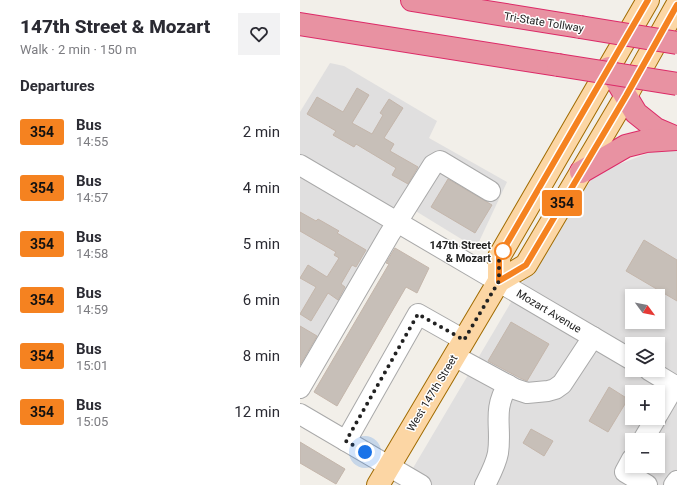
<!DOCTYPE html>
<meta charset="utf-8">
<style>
body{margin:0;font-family:Roboto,sans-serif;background:#f2f2f3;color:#2b2b33;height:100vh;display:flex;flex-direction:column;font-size:15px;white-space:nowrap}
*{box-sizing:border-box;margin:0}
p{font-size:13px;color:#7c7c81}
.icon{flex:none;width:22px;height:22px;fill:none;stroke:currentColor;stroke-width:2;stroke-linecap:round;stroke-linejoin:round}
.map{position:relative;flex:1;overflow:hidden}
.details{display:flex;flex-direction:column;background:#fff;width:300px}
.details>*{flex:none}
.badge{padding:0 8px;border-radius:3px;font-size:14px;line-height:26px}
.needle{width:26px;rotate:122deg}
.controls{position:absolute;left:325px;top:289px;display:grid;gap:8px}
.controls a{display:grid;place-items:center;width:40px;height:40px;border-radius:0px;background:#fff;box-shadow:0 2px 6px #0003;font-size:20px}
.you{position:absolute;width:20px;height:20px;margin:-10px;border:3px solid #fff;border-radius:50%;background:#1a73e8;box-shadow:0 0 0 6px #1a73e833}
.map>.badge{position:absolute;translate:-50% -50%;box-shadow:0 0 0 2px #fff}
h2{padding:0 20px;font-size:15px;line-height:36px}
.round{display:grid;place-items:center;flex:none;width:42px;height:42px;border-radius:0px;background:#f2f2f3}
.head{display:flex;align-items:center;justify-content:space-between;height:68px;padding:0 20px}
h1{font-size:19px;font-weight:800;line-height:30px}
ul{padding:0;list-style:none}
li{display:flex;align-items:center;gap:12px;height:56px;padding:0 20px}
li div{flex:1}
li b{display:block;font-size:15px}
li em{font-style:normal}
li .badge{min-width:44px;font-weight:700;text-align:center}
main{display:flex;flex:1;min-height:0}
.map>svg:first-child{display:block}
.residential{fill:#e0dfdf;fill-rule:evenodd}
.building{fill:#c7bfb8;stroke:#c4b6ab}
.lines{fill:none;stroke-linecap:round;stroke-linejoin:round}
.minor-casing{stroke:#a9a9a9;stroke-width:22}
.major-casing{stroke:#a06b00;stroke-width:24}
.highway-casing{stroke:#dc2a67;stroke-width:24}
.minor{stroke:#fff;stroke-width:20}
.major{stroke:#fcd6a4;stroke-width:22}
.highway{stroke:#e892a2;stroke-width:22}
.highway-bridge-casing{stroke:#dc2a67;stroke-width:24;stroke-linecap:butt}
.highway-bridge{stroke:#e892a2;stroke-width:22}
.line-casing{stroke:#fff;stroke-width:9}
.line{stroke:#f58220;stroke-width:6}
.walk{stroke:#222;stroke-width:4;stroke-dasharray:0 7.2}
.stop-dot{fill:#fff;stroke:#f58220;stroke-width:2}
.labels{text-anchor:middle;stroke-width:3;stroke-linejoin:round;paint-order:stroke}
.street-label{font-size:11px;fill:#222;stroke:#fff}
.stop-label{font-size:11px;font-weight:bold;fill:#222;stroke:#fff;text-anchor:end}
</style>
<main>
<section class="details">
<div class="head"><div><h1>147th Street &amp; Mozart</h1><p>Walk · 2 min · 150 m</p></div><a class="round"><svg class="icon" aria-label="heart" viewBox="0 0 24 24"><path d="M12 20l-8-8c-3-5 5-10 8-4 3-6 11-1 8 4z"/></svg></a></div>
<h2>Departures</h2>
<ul>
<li><span class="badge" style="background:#f58220;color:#111">354</span><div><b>Bus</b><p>14:55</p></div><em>2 min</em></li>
<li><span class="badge" style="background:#f58220;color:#111">354</span><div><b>Bus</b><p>14:57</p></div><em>4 min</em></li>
<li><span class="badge" style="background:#f58220;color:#111">354</span><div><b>Bus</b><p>14:58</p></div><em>5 min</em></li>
<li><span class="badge" style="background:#f58220;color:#111">354</span><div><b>Bus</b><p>14:59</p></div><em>6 min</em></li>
<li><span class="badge" style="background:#f58220;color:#111">354</span><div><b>Bus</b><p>15:01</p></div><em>8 min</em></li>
<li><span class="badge" style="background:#f58220;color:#111">354</span><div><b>Bus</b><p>15:05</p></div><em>12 min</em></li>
</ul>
</section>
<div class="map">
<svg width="377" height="485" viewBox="0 0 377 485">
<rect width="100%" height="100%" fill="#f2efe9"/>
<!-- residential -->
<g class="residential">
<path d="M 30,63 L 44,66 L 137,121 L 129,138 L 207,182 L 176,248 L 114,210 L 0,385 L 0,112 Z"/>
<path d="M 359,149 L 377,151 L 377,485 L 103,485 L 236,260 L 296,173 ZM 332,296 L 358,296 L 358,322 L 332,322 ZM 332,344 L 358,344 L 358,370 L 332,370 ZM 332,392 L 358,392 L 358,418 L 332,418 ZM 332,440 L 358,440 L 358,466 L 332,466 Z"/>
</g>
<!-- building -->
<g class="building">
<path d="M 57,88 L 69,95 L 52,123 L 72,134 L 83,115 L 80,113 L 89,99 L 103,108 L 84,138 L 94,144 L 90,151 L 118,167 L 108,184 L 92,175 L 96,168 L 56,144 L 54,147 L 33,135 L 36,131 L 7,114 L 17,97 L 43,112 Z"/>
<path d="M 148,179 L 192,205 L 175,233 L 131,207 Z"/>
<path d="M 0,212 L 16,221 L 18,219 L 39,231 L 37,233 L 66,250 L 56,267 L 52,265 L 41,284 L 45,287 L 38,300 L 28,293 L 11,321 L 0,314 L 16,287 L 0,278 L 8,265 L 27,277 L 39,258 L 34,255 L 36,252 L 0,231 Z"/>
<path d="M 344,240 L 377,260 L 377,301 L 326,271 Z"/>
<path d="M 95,248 L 129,268 L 117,293 L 106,287 L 37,406 L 14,392 L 89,264 L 86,263 Z"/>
<path d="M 211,322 L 249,344 L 227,381 L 220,378 L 188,361 Z"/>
<path d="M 0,326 L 17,336 L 0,365 Z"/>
<path d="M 309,387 L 328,399 L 308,432 L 289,421 Z"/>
<path d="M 231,429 L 253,441 L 244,456 L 223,443 Z"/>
<path d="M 0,442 L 45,469 L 36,484 L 0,463 Z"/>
</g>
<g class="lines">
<defs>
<g id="minor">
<path d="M 0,165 L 332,360"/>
<path d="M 154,356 L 215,389 L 227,393 L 248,391 L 255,389 L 262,384 L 293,337"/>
<path d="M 349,370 L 377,387"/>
<path d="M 0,388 L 89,235 L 133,165 L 140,161 L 190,191"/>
<path d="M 0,414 L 121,485"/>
<path d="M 358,414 L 375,385"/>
<path d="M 343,440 L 356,418"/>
<path d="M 46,441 L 118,314 L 164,340"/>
<path d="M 332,459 L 325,472 L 347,485"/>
<path d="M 185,485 C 190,475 196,464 198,453 C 202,427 192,410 208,385"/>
<path d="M 374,485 L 377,481"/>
</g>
<g id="major">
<path d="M 199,281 L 199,257 L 348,0"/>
<path d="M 78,485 L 199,281 L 226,265 L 326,96 L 377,5"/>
</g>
<g id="highway">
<path d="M 112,0 L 280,27"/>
<path d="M 0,24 L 258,65"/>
<path d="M 309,68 L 336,113 L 356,129 L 377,138"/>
<path d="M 281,172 L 326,146 L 346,141 L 377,139"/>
</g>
</defs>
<!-- minor casing -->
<use href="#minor" class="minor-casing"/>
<!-- major casing -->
<use href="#major" class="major-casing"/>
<!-- highway casing -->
<use href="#highway" class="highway-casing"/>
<!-- minor -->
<use href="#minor" class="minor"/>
<!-- major -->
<use href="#major" class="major"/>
<!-- highway -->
<use href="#highway" class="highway"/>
<defs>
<g id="highway-bridge">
<path d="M 280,27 L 377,43"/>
<path d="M 258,65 L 377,84"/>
</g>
</defs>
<!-- highway-bridge casing -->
<use href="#highway-bridge" class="highway-bridge-casing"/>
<!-- highway-bridge -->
<use href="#highway-bridge" class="highway-bridge"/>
</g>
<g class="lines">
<defs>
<path id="line" d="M 348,0 L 199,257 L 199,281 L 226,265 L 326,96 L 377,5"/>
</defs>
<!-- line casing -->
<use href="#line" class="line-casing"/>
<!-- line -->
<use href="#line" class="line"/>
<!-- walk -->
<path class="walk" d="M 65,452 L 46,441 L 118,314 L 164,340 L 199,281 L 199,257 L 206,245 L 203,251"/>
</g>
<!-- markers -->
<circle class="stop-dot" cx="203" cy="251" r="8"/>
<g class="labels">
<!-- street labels -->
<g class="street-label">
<text transform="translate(244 22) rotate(9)" y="4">Tri-State Tollway</text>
<text transform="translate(249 311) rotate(31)" y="4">Mozart Avenue</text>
<text transform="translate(132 393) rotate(-59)" y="4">West 147th Street</text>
</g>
<!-- stop labels -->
<g class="stop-label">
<text x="191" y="249">147th Street<tspan x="191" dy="13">&amp; Mozart</tspan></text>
</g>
</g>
</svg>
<div class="controls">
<a><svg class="needle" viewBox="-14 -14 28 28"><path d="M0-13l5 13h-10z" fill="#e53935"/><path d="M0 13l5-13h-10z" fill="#7c7c81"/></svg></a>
<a><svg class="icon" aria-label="layers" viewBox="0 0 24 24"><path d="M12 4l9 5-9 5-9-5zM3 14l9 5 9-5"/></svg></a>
<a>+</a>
<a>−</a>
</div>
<div class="you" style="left:65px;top:452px"></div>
<b class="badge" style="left:262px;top:203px;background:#f58220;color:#111">354</b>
</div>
</main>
